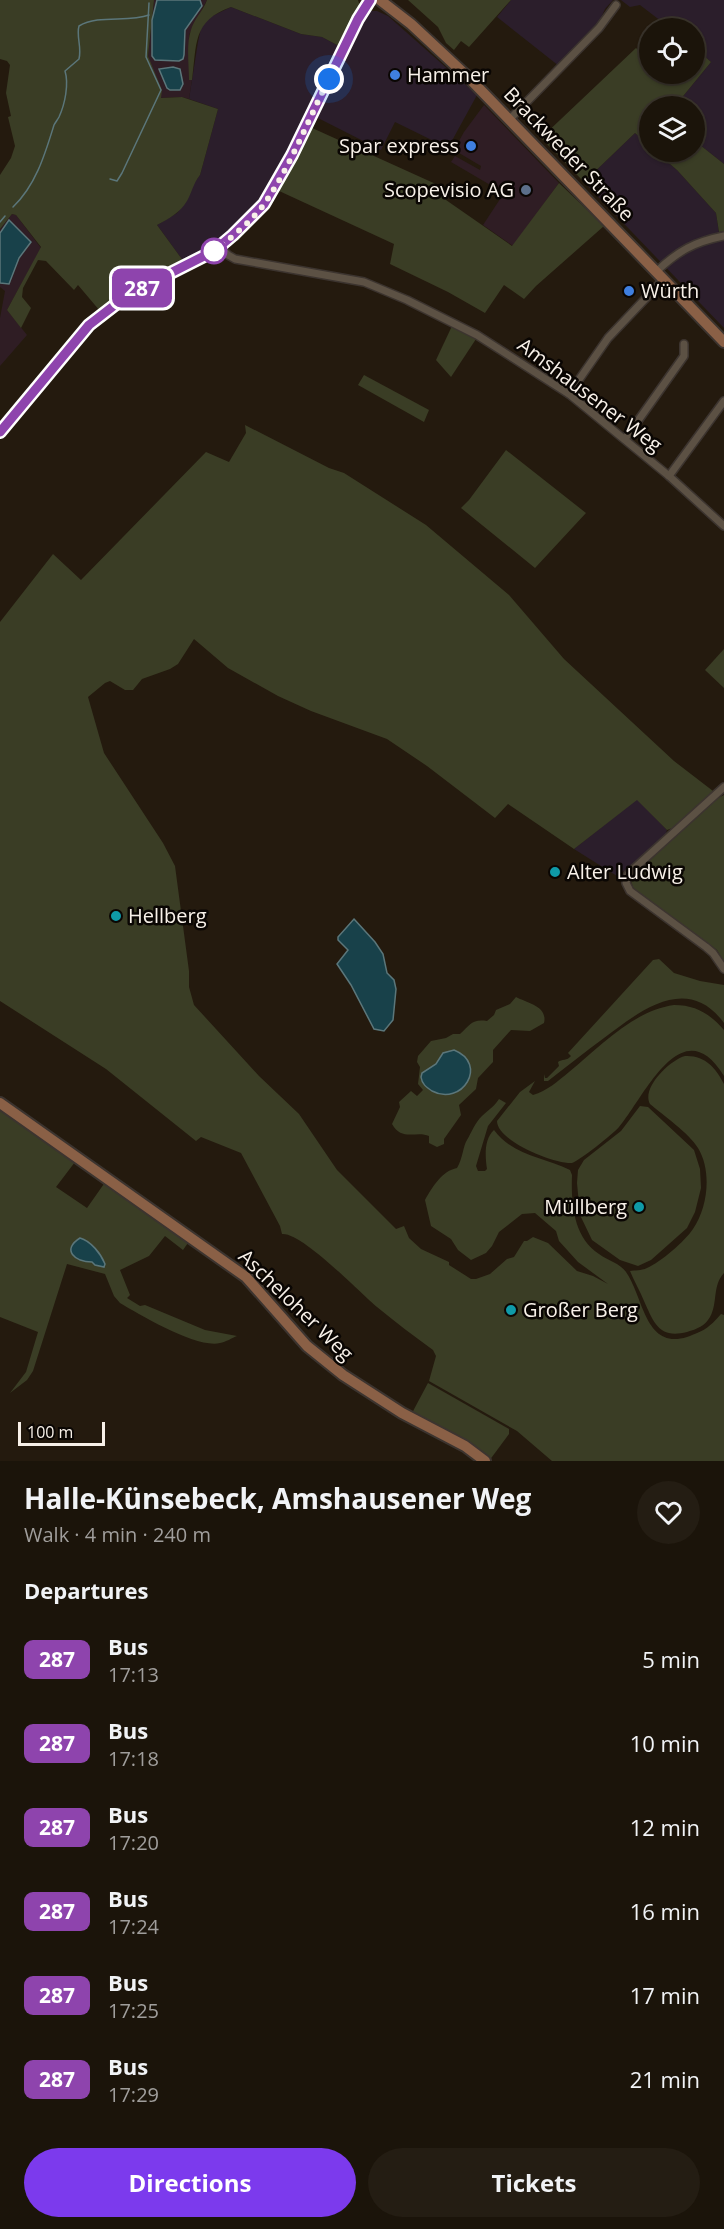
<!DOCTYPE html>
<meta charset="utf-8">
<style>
body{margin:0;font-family:"Open Sans",sans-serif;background:#241d13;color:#f1f3f6;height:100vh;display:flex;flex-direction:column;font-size:22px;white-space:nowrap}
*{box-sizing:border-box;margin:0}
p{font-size:20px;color:#a09e9c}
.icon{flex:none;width:33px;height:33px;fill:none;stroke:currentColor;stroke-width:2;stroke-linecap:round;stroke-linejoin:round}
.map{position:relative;height:1461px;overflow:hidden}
.drawer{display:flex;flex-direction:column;background:#1b140a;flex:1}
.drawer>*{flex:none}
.badge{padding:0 12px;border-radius:9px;font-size:21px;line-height:39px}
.controls{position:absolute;left:639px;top:18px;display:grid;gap:12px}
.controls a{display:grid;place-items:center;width:66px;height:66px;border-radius:50%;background:#1b140a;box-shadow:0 2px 4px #0004,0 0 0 2px #39332b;font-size:30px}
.scale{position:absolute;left:18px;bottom:15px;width:87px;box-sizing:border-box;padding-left:6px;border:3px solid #f8f1e9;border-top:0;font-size:16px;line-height:21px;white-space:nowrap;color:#f8f1e9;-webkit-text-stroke:4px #0a0603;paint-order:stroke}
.you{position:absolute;width:30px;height:30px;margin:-15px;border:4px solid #fff;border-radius:50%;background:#1a73e8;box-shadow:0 0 0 9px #1a73e833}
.map>.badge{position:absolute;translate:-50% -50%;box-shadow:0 0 0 3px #fff}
h2{padding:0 24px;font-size:22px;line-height:54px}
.round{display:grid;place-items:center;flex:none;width:63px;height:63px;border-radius:32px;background:#241d13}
.overview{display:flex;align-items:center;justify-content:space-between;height:102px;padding:0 24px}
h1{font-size:28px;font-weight:700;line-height:45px}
.primary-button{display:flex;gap:12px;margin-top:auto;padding:12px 24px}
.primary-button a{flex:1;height:69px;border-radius:36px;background:#7c3aed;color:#fff;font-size:24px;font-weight:700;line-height:69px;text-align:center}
.primary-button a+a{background:#241d13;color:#f1f3f6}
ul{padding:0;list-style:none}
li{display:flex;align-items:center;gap:18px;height:84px;padding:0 24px}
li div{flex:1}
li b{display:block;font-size:22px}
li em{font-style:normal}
li .badge{min-width:66px;font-weight:700;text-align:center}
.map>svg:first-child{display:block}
.commercial{fill:#2f1d24}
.industrial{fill:#2b1e2b}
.green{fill:#3a3d25;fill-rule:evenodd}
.water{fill:#18414a;stroke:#5b767a;stroke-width:1.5}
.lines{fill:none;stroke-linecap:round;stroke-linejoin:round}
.stream{stroke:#5b767a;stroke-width:1.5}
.street-casing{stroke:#3c342f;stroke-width:10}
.secondary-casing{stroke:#3c342f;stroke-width:14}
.street{stroke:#5c5144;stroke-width:7}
.secondary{stroke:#8a6046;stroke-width:10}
.line-casing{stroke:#fff;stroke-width:14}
.line{stroke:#8e44ad;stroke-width:9}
.walk{stroke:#f8f1e9;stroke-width:6;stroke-dasharray:0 10.8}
.shop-dot{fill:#3f7fe0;stroke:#0a0603;stroke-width:2}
.service-dot{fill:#5c6f8a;stroke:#0a0603;stroke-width:2}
.stop-dot{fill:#fff;stroke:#8e44ad;stroke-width:3}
.culture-dot{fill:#0f9aa8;stroke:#0a0603;stroke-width:2}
.labels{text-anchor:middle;stroke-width:5;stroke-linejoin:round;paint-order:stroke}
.poi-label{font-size:20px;fill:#f8f1e9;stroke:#0a0603;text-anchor:start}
.street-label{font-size:20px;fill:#f8f1e9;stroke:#0a0603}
</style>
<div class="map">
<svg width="724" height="1461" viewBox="0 0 724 1461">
<rect width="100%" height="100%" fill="#241a0e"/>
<!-- commercial -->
<g class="commercial">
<path d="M 154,0 L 207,0 L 189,35 L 189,79 L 192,80 L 189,99 L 182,97 L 160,98 L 148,56 Z"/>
<path d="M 484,105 L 559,183 L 513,246 L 483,225 L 504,193 L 451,162 L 455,156 L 480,170 L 481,166 L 454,150 L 464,132 Z"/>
<path d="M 12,214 L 16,215 L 41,248 L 7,310 L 27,335 L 0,366 L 0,318 L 5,291 L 0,287 L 0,283 L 11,281 L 19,258 L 30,242 L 9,221 L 0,233 L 0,229 Z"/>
</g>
<!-- industrial -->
<g class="industrial">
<path d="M 511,0 L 613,0 L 605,9 L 597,27 L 559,66 L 497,17 Z"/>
<path d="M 621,0 L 724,0 L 724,164 L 695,141 L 694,106 L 675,106 L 711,62 L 695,48 L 694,28 L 670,28 L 640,5 L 630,7 Z"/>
<path d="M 231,7 L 301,34 L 322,37 L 339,46 L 288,154 L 260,202 L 220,241 L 184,262 L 157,225 L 177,213 L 186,202 L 193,184 L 200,175 L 218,109 L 189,99 L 198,42 L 201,28 L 208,18 Z"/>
<path d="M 368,11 L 377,11 L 388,16 L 477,95 L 448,148 L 395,122 L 381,150 L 314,116 Z"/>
<path d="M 635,133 L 649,145 L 650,152 L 656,152 L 677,170 L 716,213 L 719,232 L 724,231 L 724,328 L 584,182 Z"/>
<path d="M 637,799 L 667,830 L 664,840 L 617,876 L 574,849 Z"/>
</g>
<!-- green -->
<g class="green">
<path d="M 0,0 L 154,0 L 148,56 L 162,90 L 161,98 L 182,97 L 218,109 L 200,175 C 193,184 192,192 187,201 C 180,213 168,219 157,225 L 184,262 L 127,291 L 100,311 L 78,285 L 74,290 L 46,261 L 38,260 L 23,288 L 22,297 L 31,308 L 21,328 L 7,310 L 41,247 L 16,215 L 12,214 L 0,229 L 0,175 L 11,158 L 15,146 L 8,117 L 11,116 L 6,93 L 10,65 L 7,61 L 0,59 Z"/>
<path d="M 207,0 L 358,0 L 360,6 L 339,46 L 322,37 L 301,34 L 231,7 C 192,21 197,44 192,80 L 189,80 C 189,65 186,44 191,30 C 194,19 203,11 207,0 Z"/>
<path d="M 408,0 L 511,0 L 469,47 L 461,41 L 454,50 L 446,43 L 438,27 Z"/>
<path d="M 636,48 L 649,60 L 650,74 L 694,74 L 695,48 L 711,62 L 675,106 L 650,106 L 649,145 L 635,133 L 584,182 L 541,138 Z"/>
<path d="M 310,127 L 438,185 L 446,200 L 512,246 L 559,183 L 604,226 L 536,286 L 524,299 L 504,285 L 485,313 L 448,292 L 390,264 L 394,244 L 277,190 Z"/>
<path d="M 695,141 L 724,164 L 724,231 L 719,232 L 716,213 L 677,170 L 656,152 L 694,152 Z"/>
<path d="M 452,326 L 476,339 L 451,377 L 436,360 Z"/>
<path d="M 364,375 L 429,410 L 424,422 L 358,385 Z"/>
<path d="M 245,425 L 329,468 L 344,473 L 426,525 L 509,595 L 564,659 L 674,761 L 713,791 L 678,826 L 667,830 L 637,800 L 574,849 L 508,804 L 495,818 L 427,766 L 387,739 L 311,711 L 278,696 L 228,668 L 194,639 L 178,664 L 170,669 L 142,679 L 133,690 L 125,690 L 110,681 L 105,683 L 88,697 L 104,753 L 163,843 L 175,866 L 189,971 L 189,987 L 194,1005 L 259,1076 L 299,1114 L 337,1170 L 396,1229 L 404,1226 L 409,1238 L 421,1249 L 449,1262 L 449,1265 L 471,1279 L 476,1279 L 490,1274 L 507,1259 L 514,1257 L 524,1241 L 527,1241 L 533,1237 L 548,1243 L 577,1271 L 593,1276 L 608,1284 L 578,1262 L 559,1241 L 556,1231 L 535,1213 L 522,1214 L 499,1232 L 492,1246 L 486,1253 L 471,1260 L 458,1250 L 451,1239 L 431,1226 L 425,1200 C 433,1186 442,1171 457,1168 C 463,1158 463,1146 467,1140 C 471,1133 476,1121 482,1116 C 489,1109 493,1108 499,1099 L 506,1103 L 488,1126 L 476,1166 L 478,1171 L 485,1171 L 487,1169 C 485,1156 484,1139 494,1130 C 513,1156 544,1157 570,1170 L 572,1175 C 571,1203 573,1237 599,1254 C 607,1260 621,1264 626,1272 C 644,1298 645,1350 687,1337 C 704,1331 709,1328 721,1314 L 724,1315 L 724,1461 L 552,1461 L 517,1431 L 429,1381 L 436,1356 L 433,1350 C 414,1336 395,1322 377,1307 C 360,1293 302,1232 282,1234 L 280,1226 L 241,1153 L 201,1137 L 196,1141 L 106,1069 L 0,1001 L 0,622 L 53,554 L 81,580 L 206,452 L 229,462 L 246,433 Z"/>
<path d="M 506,450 L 586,513 L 535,568 L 461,508 L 469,500 Z"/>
<path d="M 724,649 L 724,688 L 705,670 Z"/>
<path d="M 724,795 L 724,962 L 717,950 L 634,890 L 631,881 L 633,875 L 718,798 Z"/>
<path d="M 659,959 L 674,973 L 700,981 L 724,985 L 724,1023 C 687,973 640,1011 604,1038 C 585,1052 567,1066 548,1081 L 544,1081 L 544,1074 L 545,1078 L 547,1078 L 559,1066 L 558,1062 C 562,1059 567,1061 571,1056 L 568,1053 L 653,960 Z"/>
<path d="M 516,997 C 527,1003 548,1006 544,1023 L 530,1031 L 511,1030 L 493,1050 L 493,1062 L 478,1078 L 476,1089 L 459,1105 L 461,1115 L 444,1139 L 444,1144 L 437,1147 L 429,1143 L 429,1136 C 417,1130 402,1142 392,1124 L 400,1107 L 399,1102 L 411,1091 L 417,1096 L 423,1090 L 418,1084 L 420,1067 L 417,1062 L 418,1056 L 431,1041 L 446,1038 L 453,1034 L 460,1034 C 471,1024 472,1019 487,1021 L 494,1015 L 496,1010 L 510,1004 ZM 436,1064 L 470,1065 L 470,1076 L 422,1073 Z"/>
<path d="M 674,1005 C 696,1005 710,1014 724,1030 L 724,1076 C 682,1007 644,1098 619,1127 C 612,1135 580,1160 572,1163 C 554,1164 497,1141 497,1121 L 520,1092 L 535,1081 L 529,1092 L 533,1095 C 547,1091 558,1081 569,1072 C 600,1047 632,1011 674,1005 Z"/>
<path d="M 685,1056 C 705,1055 716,1068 724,1084 L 724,1273 C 712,1286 718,1302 710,1317 C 705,1326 697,1329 687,1332 C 659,1339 654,1323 644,1301 C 640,1291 634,1281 630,1271 C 635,1270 641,1271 647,1268 C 661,1262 685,1241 693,1229 C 708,1207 712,1171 698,1148 C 689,1133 664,1116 650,1104 C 641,1088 670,1060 685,1056 Z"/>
<path d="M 640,1106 L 648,1107 L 694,1150 L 700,1169 L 701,1188 L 695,1212 L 687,1228 L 651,1260 L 638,1266 L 620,1260 L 592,1240 L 580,1215 L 577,1183 L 578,1170 L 584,1160 L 621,1131 Z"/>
<path d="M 0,1108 L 75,1162 L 56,1187 L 87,1208 L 106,1181 L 190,1240 L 183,1250 L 165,1236 L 149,1256 L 120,1270 L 130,1295 L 127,1298 L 140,1306 L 145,1305 L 205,1330 L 237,1336 C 232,1338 226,1342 220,1343 C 198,1349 140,1315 120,1303 L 114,1296 L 105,1274 L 67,1264 L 33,1371 L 27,1380 L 10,1393 L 26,1372 L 38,1332 L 0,1317 Z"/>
<path d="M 428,1383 L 509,1429 L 509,1434 L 489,1461 L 412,1413 Z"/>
</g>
<!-- water -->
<g class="water">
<path d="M 157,0 L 200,0 L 202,6 L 185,30 L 184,55 L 183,59 L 179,61 L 155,60 L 152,56 L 152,20 Z"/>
<path d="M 173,67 L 180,69 L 183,84 L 180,90 L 170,90 L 167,88 L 159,69 Z"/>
<path d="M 9,220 L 31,242 L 19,258 L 9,284 L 0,283 L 0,233 Z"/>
<path d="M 354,919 L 375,942 L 383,954 L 387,973 L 394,980 L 396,989 L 393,1020 L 384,1031 L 374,1029 L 351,985 L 337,964 L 348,950 L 338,940 L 338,937 Z"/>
<path d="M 454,1050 C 489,1064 462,1107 432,1091 C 426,1087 422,1084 421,1077 L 422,1073 L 436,1064 L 443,1053 Z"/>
<path d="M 80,1238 C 91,1241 101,1254 105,1264 L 104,1267 L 95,1265 L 92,1262 C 75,1262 61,1250 80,1238 Z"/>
</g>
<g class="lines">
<!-- stream -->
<g class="stream">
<path d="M 110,179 L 117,181 L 122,173 L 161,90 L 146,57 L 149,3"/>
<path d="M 13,207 C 36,185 45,154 54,125 C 55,123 58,119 59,117 C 65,104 69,84 65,71 L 79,59 C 82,47 76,36 79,26 C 99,14 128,23 149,15"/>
<path d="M 0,222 L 5,216"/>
</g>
<defs>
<g id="street">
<path d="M 510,119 L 599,28 L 616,5"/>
<path d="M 220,247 L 228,255 L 235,259 L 364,282 L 407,300 L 477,335 L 569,394 L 669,476 L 724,526"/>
<path d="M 657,271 C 678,251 694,242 724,236"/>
<path d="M 569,394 L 608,338 L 664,279"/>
<path d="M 0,432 L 89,325 L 129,294 L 214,251 L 233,235 L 264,204 L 292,155 L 358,19 L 370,0"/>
<path d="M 625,439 L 684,356 L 684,344"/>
<path d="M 669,476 L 724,401"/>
<path d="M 724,787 L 628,874 L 626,883 L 630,891 L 706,947 L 713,953 L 724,969"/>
</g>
<g id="secondary">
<path d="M 380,0 L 411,24 L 470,79 L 724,342"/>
<path d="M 0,1103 L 246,1277 L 307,1346 L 343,1375 L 402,1413 L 465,1446 L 485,1461"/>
</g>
</defs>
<!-- street casing -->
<use href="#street" class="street-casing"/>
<!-- secondary casing -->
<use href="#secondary" class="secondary-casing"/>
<!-- street -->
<use href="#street" class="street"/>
<!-- secondary -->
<use href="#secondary" class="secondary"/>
</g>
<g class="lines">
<defs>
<path id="line" d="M 0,432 L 89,325 L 129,294 L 214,251 L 233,235 L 264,204 L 292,155 L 358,19 L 370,0"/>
</defs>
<!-- line casing -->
<use href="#line" class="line-casing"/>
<!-- line -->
<use href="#line" class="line"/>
<!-- walk -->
<path class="walk" d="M 214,251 C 232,237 252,221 265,203 C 291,165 308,120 329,79"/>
</g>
<!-- markers -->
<g class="shop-dot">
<circle cx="395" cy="75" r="6"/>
<circle cx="471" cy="146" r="6"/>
<circle cx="629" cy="291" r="6"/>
</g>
<circle class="service-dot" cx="526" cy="190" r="6"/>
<circle class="stop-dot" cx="214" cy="251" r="12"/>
<g class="culture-dot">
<circle cx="555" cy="872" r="6"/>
<circle cx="116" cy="916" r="6"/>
<circle cx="639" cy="1207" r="6"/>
<circle cx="511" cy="1310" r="6"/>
</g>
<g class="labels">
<!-- poi labels -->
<g class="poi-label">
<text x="407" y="82">Hammer</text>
<text x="459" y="153" text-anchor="end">Spar express</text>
<text x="514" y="197" text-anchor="end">Scopevisio AG</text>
<text x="641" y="298">Würth</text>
<text x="567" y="879">Alter Ludwig</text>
<text x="128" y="923">Hellberg</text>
<text x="627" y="1214" text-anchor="end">Müllberg</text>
<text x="523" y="1317">Großer Berg</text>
</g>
<!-- street labels -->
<g class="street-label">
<text transform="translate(569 154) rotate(46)" y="7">Brackweder Straße</text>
<text transform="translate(590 395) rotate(37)" y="7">Amshausener Weg</text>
<text transform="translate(296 1305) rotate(44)" y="7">Ascheloher Weg</text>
</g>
</g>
</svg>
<div class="controls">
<a><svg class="icon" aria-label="locate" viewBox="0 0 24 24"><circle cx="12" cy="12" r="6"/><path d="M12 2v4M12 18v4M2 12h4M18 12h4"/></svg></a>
<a><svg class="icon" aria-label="layers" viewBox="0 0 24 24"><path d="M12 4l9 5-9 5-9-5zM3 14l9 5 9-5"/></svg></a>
</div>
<div class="scale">100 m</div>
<div class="you" style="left:329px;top:79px"></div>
<b class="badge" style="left:142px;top:288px;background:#8e44ad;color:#fff">287</b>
</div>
<section class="drawer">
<div class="overview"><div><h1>Halle-Künsebeck, Amshausener Weg</h1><p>Walk · 4 min · 240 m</p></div><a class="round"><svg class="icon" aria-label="heart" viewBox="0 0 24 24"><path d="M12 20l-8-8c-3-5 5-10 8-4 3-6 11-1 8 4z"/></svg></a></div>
<h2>Departures</h2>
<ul>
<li><span class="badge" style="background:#8e44ad;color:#fff">287</span><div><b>Bus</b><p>17:13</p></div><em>5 min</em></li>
<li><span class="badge" style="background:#8e44ad;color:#fff">287</span><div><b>Bus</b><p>17:18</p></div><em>10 min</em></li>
<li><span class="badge" style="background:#8e44ad;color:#fff">287</span><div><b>Bus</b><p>17:20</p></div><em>12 min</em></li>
<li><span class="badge" style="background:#8e44ad;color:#fff">287</span><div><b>Bus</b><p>17:24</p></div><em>16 min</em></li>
<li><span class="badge" style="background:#8e44ad;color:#fff">287</span><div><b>Bus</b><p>17:25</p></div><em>17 min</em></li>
<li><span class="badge" style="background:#8e44ad;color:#fff">287</span><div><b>Bus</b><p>17:29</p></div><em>21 min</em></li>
</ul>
<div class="primary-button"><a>Directions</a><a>Tickets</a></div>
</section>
